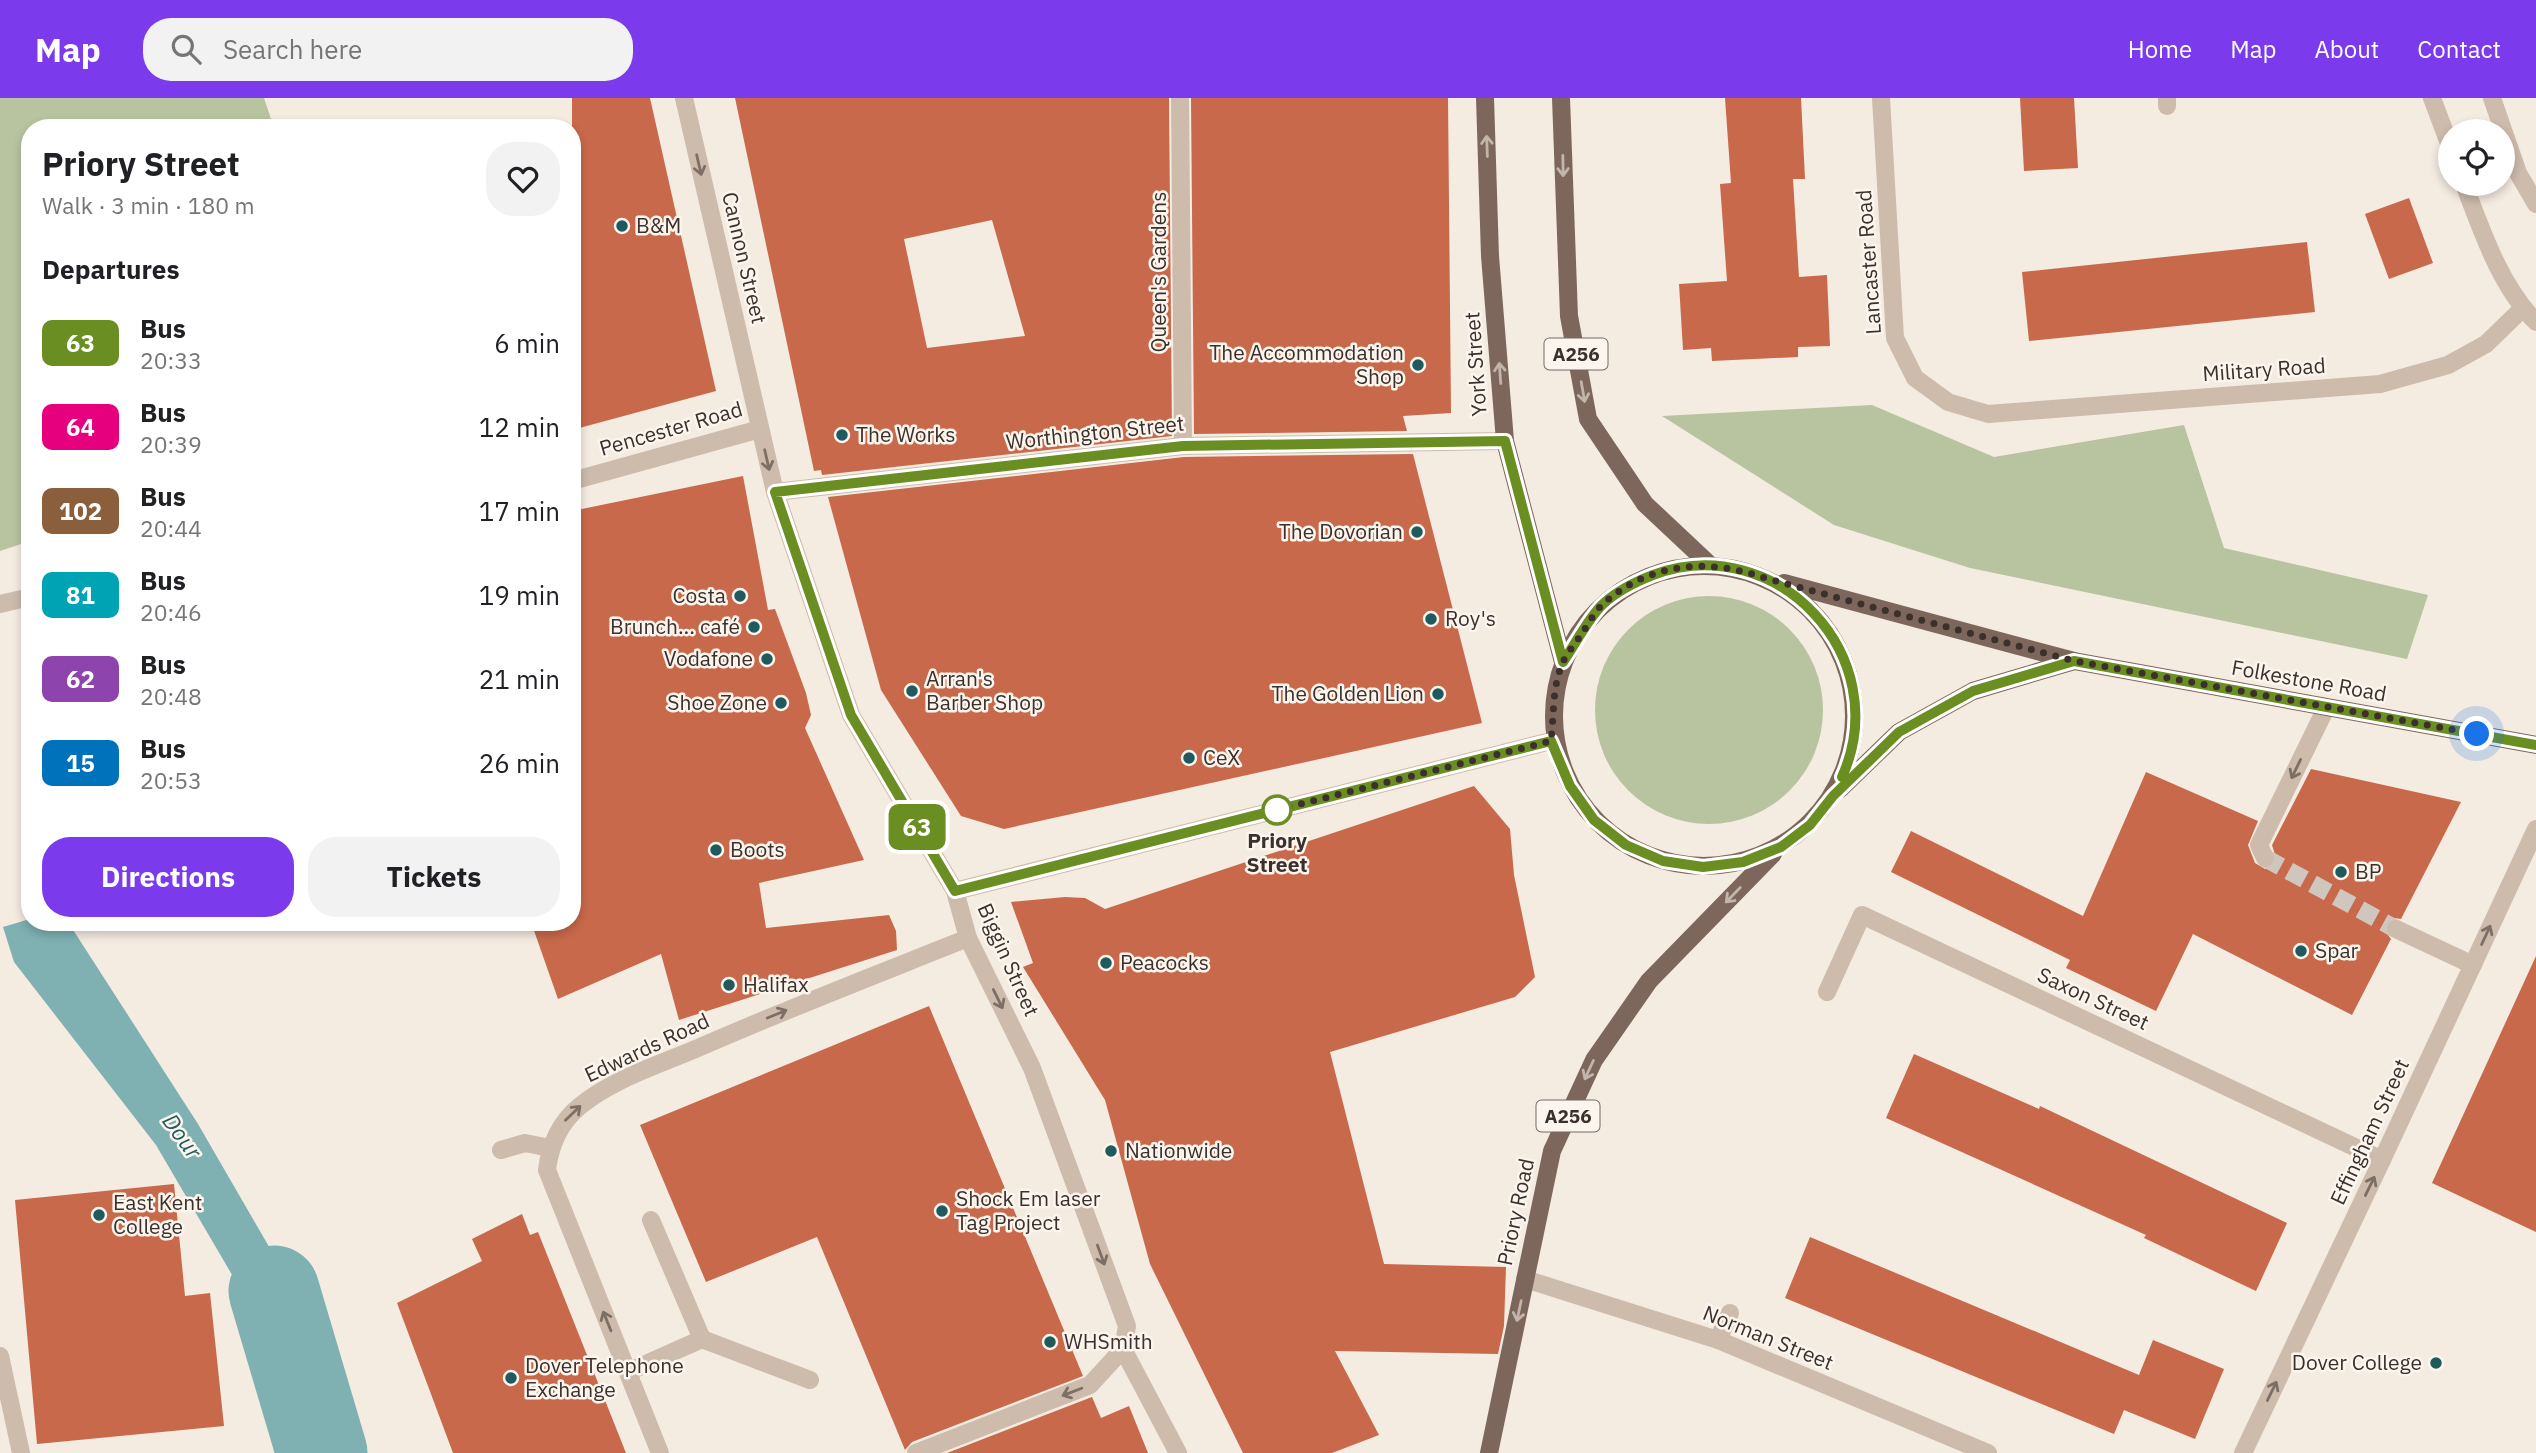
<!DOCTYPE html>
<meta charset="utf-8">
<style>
body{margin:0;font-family:"IBM Plex Sans",sans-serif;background:#f2f2f2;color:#202124;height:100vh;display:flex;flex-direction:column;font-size:26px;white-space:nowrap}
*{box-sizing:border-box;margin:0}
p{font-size:23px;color:#757577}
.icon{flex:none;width:38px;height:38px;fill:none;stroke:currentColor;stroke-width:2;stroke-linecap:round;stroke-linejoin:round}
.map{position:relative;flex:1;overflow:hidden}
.panel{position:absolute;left:21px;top:21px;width:560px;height:812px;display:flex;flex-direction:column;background:#fff;border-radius:28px;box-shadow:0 4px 10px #0003}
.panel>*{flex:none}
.badge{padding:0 14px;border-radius:10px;font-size:24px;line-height:46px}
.tools{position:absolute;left:2438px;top:21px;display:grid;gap:14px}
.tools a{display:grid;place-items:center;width:77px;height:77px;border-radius:50%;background:#fff;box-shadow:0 4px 10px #0003;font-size:35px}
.you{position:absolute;width:35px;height:35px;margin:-18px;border:5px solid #fff;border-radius:50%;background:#1a73e8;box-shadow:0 0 0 10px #1a73e833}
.map>.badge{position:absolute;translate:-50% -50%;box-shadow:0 0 0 4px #fff}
h2{padding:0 21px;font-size:26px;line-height:63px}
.round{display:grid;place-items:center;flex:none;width:74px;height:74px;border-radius:28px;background:#f2f2f2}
.headline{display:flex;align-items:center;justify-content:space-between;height:119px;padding:0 21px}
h1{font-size:33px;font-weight:700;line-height:52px}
.button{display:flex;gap:14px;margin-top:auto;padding:14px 21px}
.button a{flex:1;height:80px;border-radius:28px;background:#7c3aed;color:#fff;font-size:28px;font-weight:700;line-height:80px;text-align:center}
.button a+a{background:#f2f2f2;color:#202124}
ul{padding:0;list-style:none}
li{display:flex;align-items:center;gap:21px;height:84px;padding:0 21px}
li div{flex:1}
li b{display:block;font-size:26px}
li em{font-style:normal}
li .badge{min-width:77px;font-weight:700;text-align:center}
header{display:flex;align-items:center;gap:42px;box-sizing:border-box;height:98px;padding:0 35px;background:#7c3aed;color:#fff}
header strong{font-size:33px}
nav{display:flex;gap:38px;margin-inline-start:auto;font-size:24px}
.search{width:490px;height:63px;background:#f2f2f2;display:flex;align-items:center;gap:18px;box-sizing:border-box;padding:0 24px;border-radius:28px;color:#757577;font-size:26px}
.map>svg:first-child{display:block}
.green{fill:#b8c4a0}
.water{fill:#7fb0b2}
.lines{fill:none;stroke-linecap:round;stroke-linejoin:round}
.river{stroke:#7fb0b2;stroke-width:91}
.building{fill:#c8694b;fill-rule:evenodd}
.minor-tunnel{stroke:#cfc6bd;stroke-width:18;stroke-dasharray:18 9;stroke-linecap:butt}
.minor{stroke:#cdbbac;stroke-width:18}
.major{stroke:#7d675c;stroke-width:18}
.oneway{stroke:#c2b5ac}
.oneway2{stroke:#7d6f65}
.line-casing{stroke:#fff;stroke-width:16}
.line{stroke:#6b8e23;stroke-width:10}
.walk{stroke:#3b302b;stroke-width:7;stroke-dasharray:0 12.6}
.poi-dot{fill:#1f5a5e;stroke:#fbf5ee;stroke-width:2.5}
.stop-dot{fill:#fff;stroke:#6b8e23;stroke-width:3.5}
.labels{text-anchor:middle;stroke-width:5;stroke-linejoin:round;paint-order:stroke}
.shield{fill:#fbf5ee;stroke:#756b66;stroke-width:2}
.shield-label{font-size:19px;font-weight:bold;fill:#3b302b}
.poi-label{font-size:21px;fill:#3b302b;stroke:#fbf5ee;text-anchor:start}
.street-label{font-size:21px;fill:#3b302b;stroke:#fbf5ee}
.stop-label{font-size:21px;font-weight:bold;fill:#3b302b;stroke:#fbf5ee}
.water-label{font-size:23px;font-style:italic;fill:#1f5a5e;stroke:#fbf5ee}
</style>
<header>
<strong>Map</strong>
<div class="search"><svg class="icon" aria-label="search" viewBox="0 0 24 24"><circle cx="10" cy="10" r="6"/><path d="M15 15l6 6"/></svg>Search here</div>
<nav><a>Home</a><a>Map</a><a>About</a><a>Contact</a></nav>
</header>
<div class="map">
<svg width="2536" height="1355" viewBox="0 0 2536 1355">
<rect width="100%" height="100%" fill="#f4ebe1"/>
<!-- green -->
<g class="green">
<path d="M 0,0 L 264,0 L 274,30 L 30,30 L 30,443 L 0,453 Z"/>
<path d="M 1872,307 L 1994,359 L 2184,327 L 2224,450 L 2428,497 L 2407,561 L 1970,470 L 1834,427 L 1662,318 Z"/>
<circle cx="1709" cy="612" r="114"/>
</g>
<!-- water -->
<path class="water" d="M 30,821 L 30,824 L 68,824 L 198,1026 L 268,1147 L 320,1355 L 281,1355 L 238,1187 L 156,1047 L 14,864 L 3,829 Z"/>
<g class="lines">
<!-- river -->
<path class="river" d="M 274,1193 L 322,1355"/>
</g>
<!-- building -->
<g class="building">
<path d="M 572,0 L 650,0 L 716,293 L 572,332 Z"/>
<path d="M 735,0 L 1169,0 L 1172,338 L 822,377 L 821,372 L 814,373 ZM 992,122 L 1025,238 L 927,250 L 904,141 Z"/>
<path d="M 1191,0 L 1448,0 L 1451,315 L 1403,318 L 1407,333 L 1194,336 Z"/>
<path d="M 1725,0 L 1801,0 L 1805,81 L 1793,81 L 1799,179 L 1827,177 L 1830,248 L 1798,249 L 1798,259 L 1712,263 L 1711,250 L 1683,252 L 1679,186 L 1727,183 L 1720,86 L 1731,85 Z"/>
<path d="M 2020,0 L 2074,0 L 2078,70 L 2024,73 Z"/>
<path d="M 2409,100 L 2433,165 L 2389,181 L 2365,116 Z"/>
<path d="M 2307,144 L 2315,214 L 2029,243 L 2022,174 Z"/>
<path d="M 1413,356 L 1482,625 L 1004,731 L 961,718 L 881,592 L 828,399 L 1184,359 Z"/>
<path d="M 743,378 L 768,512 L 775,511 L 806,595 L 811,617 L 805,630 L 864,762 L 759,785 L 766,830 L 889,817 L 896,833 L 897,852 L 679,922 L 661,856 L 558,901 L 531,824 L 572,824 L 572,413 Z"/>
<path d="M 2311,671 L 2461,704 L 2401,821 L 2394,820 L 2386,826 L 2385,833 L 2391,841 L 2352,917 L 2193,836 L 2156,913 L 2066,870 L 2070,862 L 1891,774 L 1911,733 L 2083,818 L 2146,674 L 2258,723 L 2248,747 L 2255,765 L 2265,771 L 2275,766 L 2276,760 L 2272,747 Z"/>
<path d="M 1474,688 L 1510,731 L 1514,777 L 1535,879 L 1515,899 L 1330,954 L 1384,1166 L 1506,1169 L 1504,1228 L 1498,1256 L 1335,1253 L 1379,1337 L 1332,1355 L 1243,1355 L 1150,1166 L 1105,1002 L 1023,869 L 1033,865 L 1011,804 L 1065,799 L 1085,800 L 1105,811 Z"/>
<path d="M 2536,858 L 2536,1134 L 2432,1085 Z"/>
<path d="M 929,908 L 1083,1278 L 912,1344 L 905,1352 L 817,1139 L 706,1184 L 640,1027 Z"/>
<path d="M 1914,956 L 2039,1011 L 2040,1008 L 2287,1125 L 2256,1193 L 2144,1140 L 2146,1137 L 1886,1020 Z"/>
<path d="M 174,1086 L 185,1198 L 210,1195 L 224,1328 L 37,1346 L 15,1102 Z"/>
<path d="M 522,1116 L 530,1137 L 538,1134 L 626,1355 L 453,1355 L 397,1205 L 482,1163 L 472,1141 Z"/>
<path d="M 1810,1139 L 2139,1277 L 2153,1242 L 2224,1271 L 2195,1341 L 2124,1312 L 2114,1336 L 1785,1200 Z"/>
<path d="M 1092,1299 L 1101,1320 L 1129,1308 L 1148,1355 L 947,1355 Z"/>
</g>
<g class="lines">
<!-- minor-tunnel -->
<path class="minor-tunnel" d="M 2265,760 L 2396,831"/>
<!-- minor -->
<g class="minor">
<path d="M 684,0 L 775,394 L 851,617 L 955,793 L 968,840 L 1032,970 L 1127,1228 L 1123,1251 L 1178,1355"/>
<path d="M 1180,0 L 1183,348"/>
<path d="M 1881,0 L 1895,240 L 1915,280 L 1948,304 L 1988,316 L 2380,286 L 2448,267 L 2486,246 L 2522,211"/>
<path d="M 2167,0 L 2167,8"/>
<path d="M 2432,0 L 2450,48"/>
<path d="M 2492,0 L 2518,75 L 2536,106"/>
<path d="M 2464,86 C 2482,133 2500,188 2536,224"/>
<path d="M 572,383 L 760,331"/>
<path d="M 775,394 L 1183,348 L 1505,343"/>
<path d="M 0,506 L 30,499"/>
<path d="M 2265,760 L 2259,747 L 2326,610"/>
<path d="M 955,793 L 1551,643"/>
<path d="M 2396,831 L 2473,867"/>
<path d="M 1827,894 L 1862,817 L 2382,1062"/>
<path d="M 501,1052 L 525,1045 L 550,1050"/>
<path d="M 1525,1181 L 1718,1242 L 1988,1355"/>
<path d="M 702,1241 L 810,1282"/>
<path d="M 1718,1242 L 1730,1215"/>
<path d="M 0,1258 L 21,1355"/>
<path d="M 628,1274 L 702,1241 L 651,1122"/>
<path d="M 660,1355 L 547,1072 C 550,1047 559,1025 580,1008 C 613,981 658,967 698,950 C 787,911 878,876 968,840"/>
<path d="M 916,1355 L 1090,1287 L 1123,1251"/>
<path d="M 2243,1355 L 2382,1062 L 2536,731"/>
</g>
<!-- major -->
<g class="major">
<path d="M 1485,0 L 1490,158 L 1505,343 L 1563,564"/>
<path d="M 1561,0 L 1569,218 L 1588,321 L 1645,406 L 1710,467"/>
<circle cx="1704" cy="618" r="150"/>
<path d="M 1784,485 L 2074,563 L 2536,647"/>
<path d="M 1840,691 L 1899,634 L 1973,593 L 2074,563"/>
<path d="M 1489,1355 L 1552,1053 L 1594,962 L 1649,883 L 1773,756"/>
</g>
</g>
<!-- one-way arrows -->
<defs><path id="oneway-shaft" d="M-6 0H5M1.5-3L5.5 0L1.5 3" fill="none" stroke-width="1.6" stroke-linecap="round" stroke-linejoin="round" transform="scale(1.75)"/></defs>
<g class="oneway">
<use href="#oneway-shaft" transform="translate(1487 48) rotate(-92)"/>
<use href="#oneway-shaft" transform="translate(1563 68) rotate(89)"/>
<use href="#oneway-shaft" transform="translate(1500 275) rotate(-94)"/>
<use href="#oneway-shaft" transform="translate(1583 294) rotate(80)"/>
<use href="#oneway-shaft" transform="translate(1733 797) rotate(134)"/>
<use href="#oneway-shaft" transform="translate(1589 972) rotate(115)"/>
<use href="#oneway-shaft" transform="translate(1519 1213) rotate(102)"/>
</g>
<g class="oneway2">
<use href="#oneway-shaft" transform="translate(699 67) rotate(77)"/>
<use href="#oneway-shaft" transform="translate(767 362) rotate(77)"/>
<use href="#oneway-shaft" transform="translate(2296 671) rotate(116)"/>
<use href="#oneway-shaft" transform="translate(2486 837) rotate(-65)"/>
<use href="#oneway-shaft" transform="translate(998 901) rotate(64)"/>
<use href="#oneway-shaft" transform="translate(777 916) rotate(-22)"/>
<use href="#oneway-shaft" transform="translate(573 1015) rotate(-44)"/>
<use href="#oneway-shaft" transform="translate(2370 1088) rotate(-64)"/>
<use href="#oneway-shaft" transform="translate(1101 1157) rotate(70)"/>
<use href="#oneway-shaft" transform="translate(607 1223) rotate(-112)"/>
<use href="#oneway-shaft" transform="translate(2272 1293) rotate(-64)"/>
<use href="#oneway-shaft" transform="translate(1072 1294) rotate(159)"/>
</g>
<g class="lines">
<defs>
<path id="line" d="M 1842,679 C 1896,559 1777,431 1653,477 C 1635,484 1617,493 1603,506 C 1588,520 1575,547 1563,564 L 1505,343 L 1183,348 L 775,394 L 851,617 L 955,793 L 1551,643 L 1570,688 L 1594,722 L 1626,747 L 1663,763 L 1703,769 L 1743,764 L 1781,749 L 1810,727 L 1833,698 L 1899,634 L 1973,593 L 2074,563 L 2536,647"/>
</defs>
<!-- line casing -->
<use href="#line" class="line-casing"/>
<!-- line -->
<use href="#line" class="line"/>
<!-- walk -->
<path class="walk" d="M 1277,712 L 1551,643 C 1554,618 1552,588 1563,564 C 1567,555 1575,546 1581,537 C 1588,527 1594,514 1603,506 C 1651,463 1710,460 1768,481 L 2074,563 L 2477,636"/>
</g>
<!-- markers -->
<g class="poi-dot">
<circle cx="622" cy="128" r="7"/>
<circle cx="1418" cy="267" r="7"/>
<circle cx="842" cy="337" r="7"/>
<circle cx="1417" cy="434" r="7"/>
<circle cx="740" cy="498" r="7"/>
<circle cx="1431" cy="521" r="7"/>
<circle cx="754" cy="529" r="7"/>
<circle cx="767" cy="561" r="7"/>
<circle cx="912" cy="593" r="7"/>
<circle cx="1438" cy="596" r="7"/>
<circle cx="781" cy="605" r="7"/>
<circle cx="1189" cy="660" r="7"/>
<circle cx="716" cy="752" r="7"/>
<circle cx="2341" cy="774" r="7"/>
<circle cx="2301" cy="853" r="7"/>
<circle cx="1106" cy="865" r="7"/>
<circle cx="729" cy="887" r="7"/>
<circle cx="1111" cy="1053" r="7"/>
<circle cx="942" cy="1113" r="7"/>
<circle cx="99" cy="1117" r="7"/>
<circle cx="1050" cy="1244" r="7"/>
<circle cx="2436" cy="1265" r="7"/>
<circle cx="511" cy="1280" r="7"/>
</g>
<circle class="stop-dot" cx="1277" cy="712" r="14"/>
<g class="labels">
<!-- shield labels -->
<g class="shield">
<rect x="1544.5" y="240.5" width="63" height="31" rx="5"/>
<rect x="1536.5" y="1002.5" width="63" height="31" rx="5"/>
</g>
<g class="shield-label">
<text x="1576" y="263">A256</text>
<text x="1568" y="1025">A256</text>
</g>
<!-- poi labels -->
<g class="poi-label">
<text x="636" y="135">B&amp;M</text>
<text x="1404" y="262" text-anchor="end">The Accommodation<tspan x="1404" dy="24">Shop</tspan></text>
<text x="856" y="344">The Works</text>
<text x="1403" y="441" text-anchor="end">The Dovorian</text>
<text x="726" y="505" text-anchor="end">Costa</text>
<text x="1445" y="528">Roy's</text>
<text x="740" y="536" text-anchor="end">Brunch... café</text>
<text x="753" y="568" text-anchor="end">Vodafone</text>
<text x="926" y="588">Arran's<tspan x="926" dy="24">Barber Shop</tspan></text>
<text x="1424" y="603" text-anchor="end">The Golden Lion</text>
<text x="767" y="612" text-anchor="end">Shoe Zone</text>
<text x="1203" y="667">CeX</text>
<text x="730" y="759">Boots</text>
<text x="2355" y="781">BP</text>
<text x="2315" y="860">Spar</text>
<text x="1120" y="872">Peacocks</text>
<text x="743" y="894">Halifax</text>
<text x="1125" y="1060">Nationwide</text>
<text x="956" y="1108">Shock Em laser<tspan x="956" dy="24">Tag Project</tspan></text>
<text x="113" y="1112">East Kent<tspan x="113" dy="24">College</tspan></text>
<text x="1064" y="1251">WHSmith</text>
<text x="2422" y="1272" text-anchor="end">Dover College</text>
<text x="525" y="1275">Dover Telephone<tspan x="525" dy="24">Exchange</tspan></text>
</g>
<!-- street labels -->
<g class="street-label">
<text transform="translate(744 160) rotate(77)" y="7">Cannon Street</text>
<text transform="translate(1869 164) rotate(-94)" y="7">Lancaster Road</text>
<text transform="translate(1159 174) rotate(-90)" y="7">Queen's Gardens</text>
<text transform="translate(1476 266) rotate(-94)" y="7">York Street</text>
<text transform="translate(2264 272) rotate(-4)" y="7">Military Road</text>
<text transform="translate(671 331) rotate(-16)" y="7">Pencester Road</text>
<text transform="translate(1095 335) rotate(-6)" y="7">Worthington Street</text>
<text transform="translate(2309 583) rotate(10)" y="7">Folkestone Road</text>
<text transform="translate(1008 862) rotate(66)" y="7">Biggin Street</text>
<text transform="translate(2093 901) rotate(25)" y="7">Saxon Street</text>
<text transform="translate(647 950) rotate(-25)" y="7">Edwards Road</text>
<text transform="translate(2370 1034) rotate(-65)" y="7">Effingham Street</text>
<text transform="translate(1516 1114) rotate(-78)" y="7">Priory Road</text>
<text transform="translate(1768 1240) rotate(22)" y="7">Norman Street</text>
</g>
<!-- stop labels -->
<g class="stop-label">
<text x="1277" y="750">Priory<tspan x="1277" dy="24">Street</tspan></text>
</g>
<!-- water labels -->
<g class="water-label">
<text transform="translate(182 1038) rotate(54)" y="8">Dour</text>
</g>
</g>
</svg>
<div class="tools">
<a><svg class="icon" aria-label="locate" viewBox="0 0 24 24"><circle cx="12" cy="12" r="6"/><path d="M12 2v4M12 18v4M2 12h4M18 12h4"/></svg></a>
</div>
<div class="you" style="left:2477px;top:636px"></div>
<b class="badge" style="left:917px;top:729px;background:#6b8e23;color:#fff">63</b>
<section class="panel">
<div class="headline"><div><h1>Priory Street</h1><p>Walk · 3 min · 180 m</p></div><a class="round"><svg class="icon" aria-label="heart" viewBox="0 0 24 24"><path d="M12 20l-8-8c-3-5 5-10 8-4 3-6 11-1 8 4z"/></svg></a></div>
<h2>Departures</h2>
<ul>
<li><span class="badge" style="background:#6b8e23;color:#fff">63</span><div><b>Bus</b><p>20:33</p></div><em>6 min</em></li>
<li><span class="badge" style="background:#e6007e;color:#fff">64</span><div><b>Bus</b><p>20:39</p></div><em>12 min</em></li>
<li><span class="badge" style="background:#8b5e3c;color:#fff">102</span><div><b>Bus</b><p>20:44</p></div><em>17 min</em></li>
<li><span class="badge" style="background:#00a3b4;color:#fff">81</span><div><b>Bus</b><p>20:46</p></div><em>19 min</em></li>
<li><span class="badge" style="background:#8e44ad;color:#fff">62</span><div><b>Bus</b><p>20:48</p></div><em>21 min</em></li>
<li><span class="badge" style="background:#0072bc;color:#fff">15</span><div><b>Bus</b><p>20:53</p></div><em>26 min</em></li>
</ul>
<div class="button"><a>Directions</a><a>Tickets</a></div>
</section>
</div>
